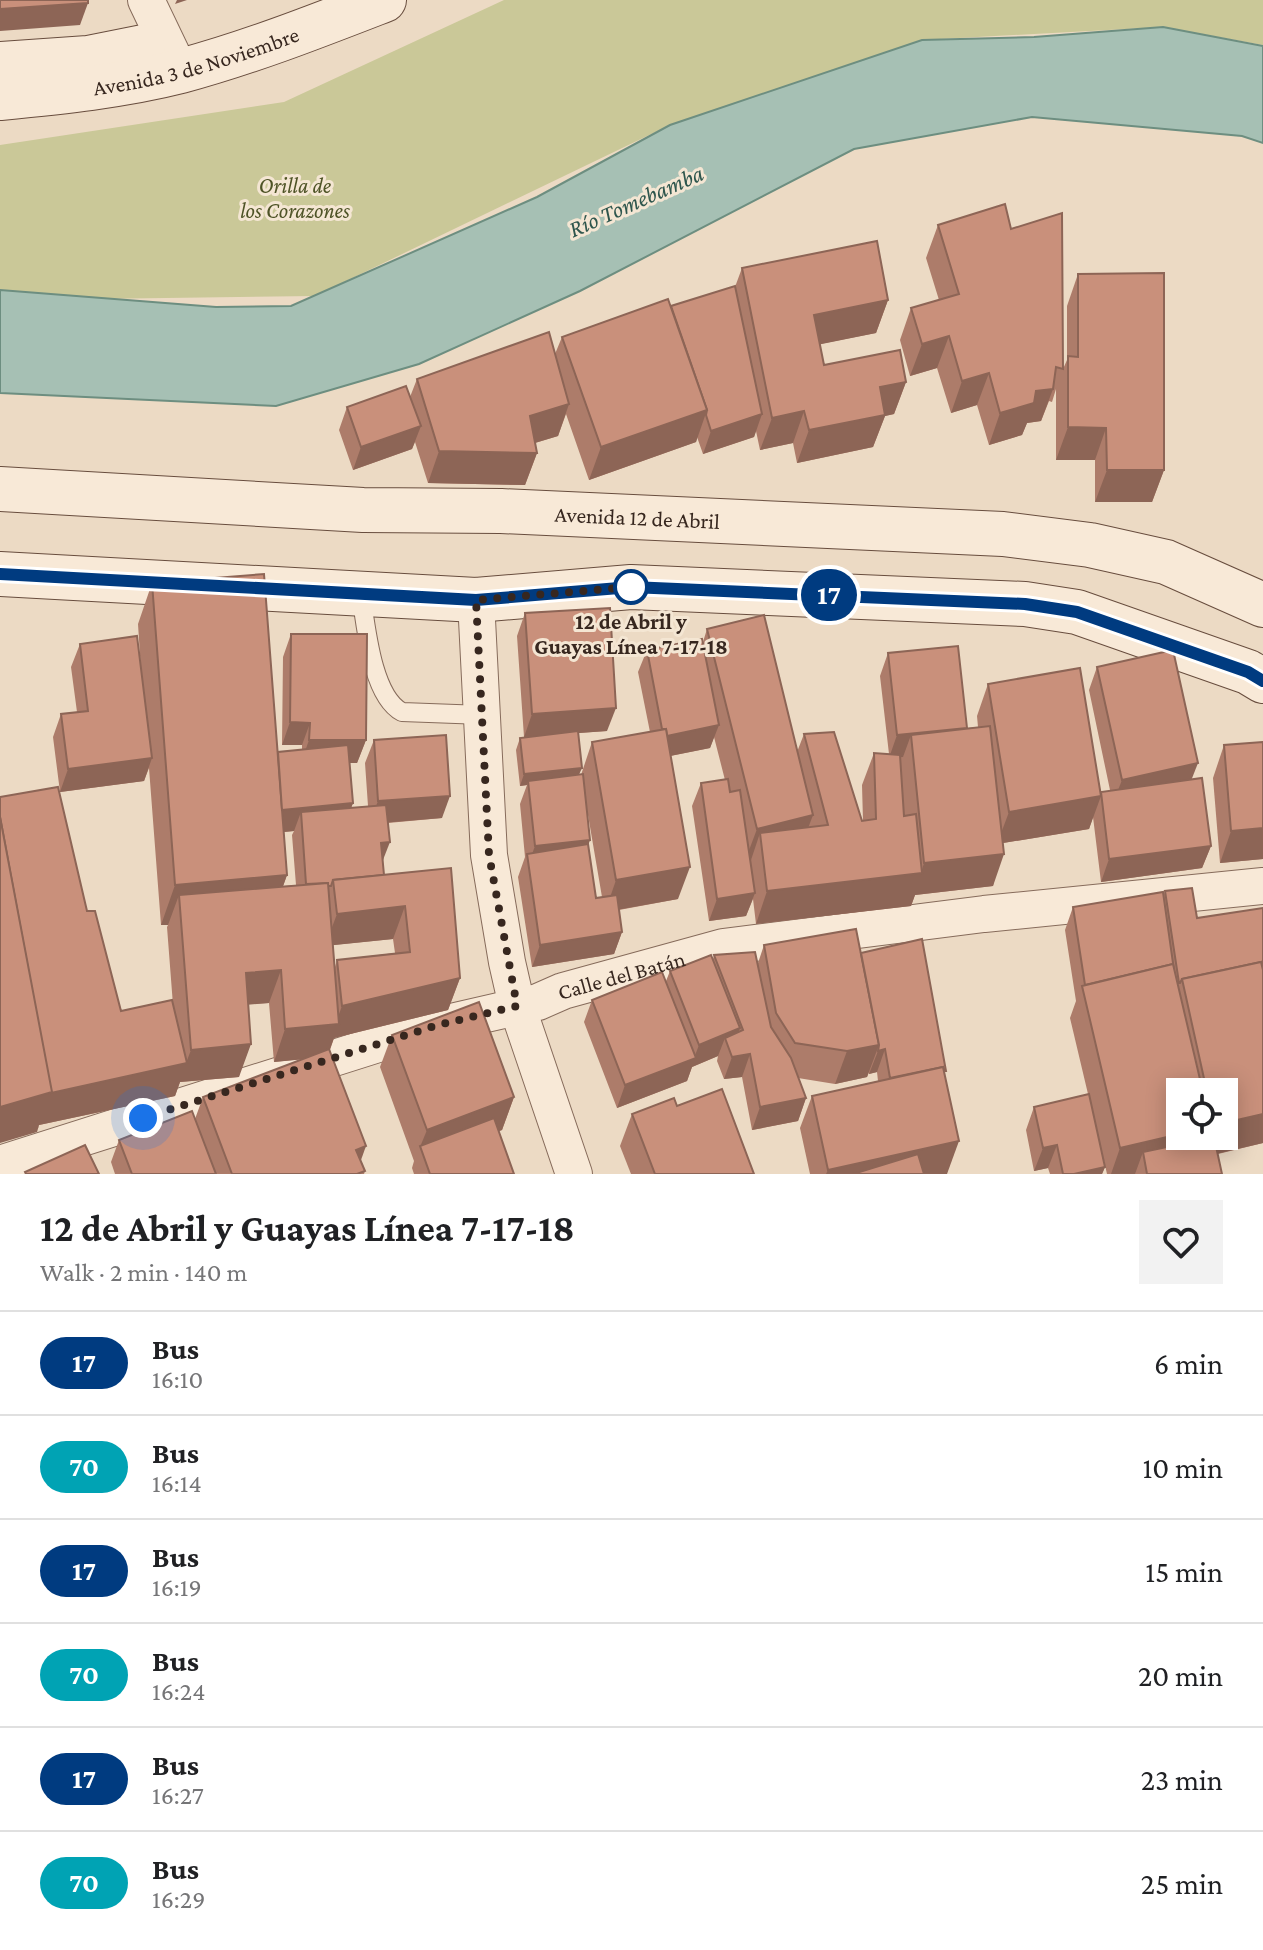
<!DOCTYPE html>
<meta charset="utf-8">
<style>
body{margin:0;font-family:"Crimson Pro",serif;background:#f2f2f2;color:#202124;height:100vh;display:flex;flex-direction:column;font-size:30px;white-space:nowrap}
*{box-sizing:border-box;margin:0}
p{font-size:26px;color:#757577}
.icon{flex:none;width:44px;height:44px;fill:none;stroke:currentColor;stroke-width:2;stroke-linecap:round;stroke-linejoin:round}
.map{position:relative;height:1174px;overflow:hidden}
.sheet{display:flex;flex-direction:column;background:#fff;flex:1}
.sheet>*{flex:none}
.badge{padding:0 16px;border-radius:26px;font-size:28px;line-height:52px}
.controls{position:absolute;left:1166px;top:1078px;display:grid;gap:16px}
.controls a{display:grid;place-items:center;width:72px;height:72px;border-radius:0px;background:#fff;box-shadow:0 4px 20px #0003;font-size:40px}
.you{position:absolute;width:40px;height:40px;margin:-20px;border:6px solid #fff;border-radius:50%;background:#1a73e8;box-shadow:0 0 0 12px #1a73e833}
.map>.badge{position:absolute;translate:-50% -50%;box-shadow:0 0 0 4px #fff}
.round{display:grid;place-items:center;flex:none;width:84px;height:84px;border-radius:0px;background:#f2f2f2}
.head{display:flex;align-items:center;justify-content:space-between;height:136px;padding:0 40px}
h1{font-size:38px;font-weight:700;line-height:60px}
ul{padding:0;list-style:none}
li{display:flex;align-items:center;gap:24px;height:104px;padding:0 40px;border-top:2px solid #e0e0e0}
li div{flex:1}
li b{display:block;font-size:30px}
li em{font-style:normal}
li .badge{min-width:88px;font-weight:700;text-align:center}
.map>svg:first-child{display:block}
.green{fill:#cac898}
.water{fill:#a6c0b4;stroke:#6d8e80;stroke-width:2}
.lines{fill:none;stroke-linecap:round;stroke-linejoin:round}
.lane-casing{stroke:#866b5b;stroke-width:20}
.street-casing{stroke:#866b5b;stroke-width:38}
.secondary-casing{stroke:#684d3e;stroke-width:46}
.lane{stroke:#f8e9d7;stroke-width:18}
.street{stroke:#f8e9d7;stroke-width:36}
.secondary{stroke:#f8e9d7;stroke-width:44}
.wall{fill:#ad7c6a;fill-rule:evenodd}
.shaded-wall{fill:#8d6556}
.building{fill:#c9907b;stroke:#8d6556;stroke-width:2}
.line-casing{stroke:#fff;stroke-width:18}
.line{stroke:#003b80;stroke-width:12}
.walk{stroke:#37271f;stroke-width:8;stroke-dasharray:0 14.4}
.stop-dot{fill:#fff;stroke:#003b80;stroke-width:4}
.labels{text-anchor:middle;stroke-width:6;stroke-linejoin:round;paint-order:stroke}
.street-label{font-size:22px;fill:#37271f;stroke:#f4e6d3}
.park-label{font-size:22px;font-style:italic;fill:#4e5326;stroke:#f4e6d3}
.stop-label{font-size:22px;font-weight:bold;fill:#37271f;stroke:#f4e6d3}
.water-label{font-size:24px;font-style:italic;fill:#2e564d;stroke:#f4e6d3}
</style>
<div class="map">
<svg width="1263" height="1174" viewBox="0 0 1263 1174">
<rect width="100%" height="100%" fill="#ecdac4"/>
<!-- green -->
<path class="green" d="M 504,0 L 1263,0 L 1263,45 L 1163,27 L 922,40 L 670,125 L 315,296 L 94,299 L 0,291 L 0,145 L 284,102 Z"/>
<!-- water -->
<path class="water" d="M 1163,27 L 1263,46 L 1263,143 L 1242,136 L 1032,117 L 854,149 L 580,291 L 419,364 L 276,406 L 0,393 L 0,290 L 216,307 L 291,306 L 537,197 L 670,125 L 922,40 L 1034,37 Z"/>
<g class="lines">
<defs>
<path id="lane" d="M 361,594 C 366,627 372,696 402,712 L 483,715"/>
<g id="street">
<path d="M 146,0 L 180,71"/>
<path d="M 476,600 L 489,855 L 507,962 L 517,1006 L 574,1174"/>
<path id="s1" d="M 0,1164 L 438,1025 L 538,1002 L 563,991 L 723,947 L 984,914 L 1263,886"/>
</g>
<g id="secondary">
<path d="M 0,64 L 88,58 L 143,47"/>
<path id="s2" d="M 0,98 C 61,92 122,86 181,71 C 251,52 317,26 384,0"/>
<path id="s3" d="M 0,489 L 363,510 L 501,511 L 1003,534 L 1090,545 L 1166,562 L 1263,605"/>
<path d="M 0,574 L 476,600 L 631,587 L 1025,604 L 1077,612 L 1248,672 L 1263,681"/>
</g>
</defs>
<!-- lane casing -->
<use href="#lane" class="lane-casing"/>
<!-- street casing -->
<use href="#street" class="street-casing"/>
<!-- secondary casing -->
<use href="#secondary" class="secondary-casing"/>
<!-- lane -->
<use href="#lane" class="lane"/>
<!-- street -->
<use href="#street" class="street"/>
<!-- secondary -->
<use href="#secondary" class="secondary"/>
</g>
<!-- wall -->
<g class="wall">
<path d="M 938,225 L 1011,229 L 1063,369 L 1067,360 L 1067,306 L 1078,274 L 1164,470 L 1152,502 L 1095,502 L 1095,460 L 1056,460 L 1056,389 L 1052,402 L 1049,401 L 1041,421 L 1027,423 L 1022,435 L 989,445 L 977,405 L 951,413 L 937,368 L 910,376 L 900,340 L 911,308 L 939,300 L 926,258 Z"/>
<path d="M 742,268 L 888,300 L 876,333 L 820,344 L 824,365 L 906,382 L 894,414 L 885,416 L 873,447 L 797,463 L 793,443 L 760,450 L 756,431 L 754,437 L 703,454 L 697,437 L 696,442 L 589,480 L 566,414 L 558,436 L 535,443 L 537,453 L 525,485 L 428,483 L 415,442 L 412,449 L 353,470 L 339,430 L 347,407 L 410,397 L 417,379 L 555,354 L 562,337 L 735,287 Z"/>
<path d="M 152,583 L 278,752 L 302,750 L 302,745 L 282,745 L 283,657 L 291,634 L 366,740 L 357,763 L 349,763 L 353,803 L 351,808 L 368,806 L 365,763 L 374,740 L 442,818 L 388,823 L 383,861 L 384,875 L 460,978 L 448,1010 L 334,1038 L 330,1050 L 361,1161 L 365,1171 L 364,1174 L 115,1174 L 111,1162 L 119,1140 L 195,1119 L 203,1097 L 303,1059 L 274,1062 L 269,1003 L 248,1004 L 239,1077 L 180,1082 L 175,1096 L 39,1125 L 37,1132 L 87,911 L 121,1011 L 173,1005 L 167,927 L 168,925 L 161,925 L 149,768 L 144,781 L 60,792 L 53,737 L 61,714 L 77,712 L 71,667 L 80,644 L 141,671 L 138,624 ZM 294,831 L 292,835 L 296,885 L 283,886 L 287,875 L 284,832 ZM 393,939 L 395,953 L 337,960 L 335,967 L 333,945 Z"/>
<path d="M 525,613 L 607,731 L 578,733 L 579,775 L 581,775 L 592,742 L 650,732 L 638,672 L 647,650 L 703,642 L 707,629 L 797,752 L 804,734 L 862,821 L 863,821 L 862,785 L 874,753 L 889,754 L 880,676 L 888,653 L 967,728 L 978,727 L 977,716 L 988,684 L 1100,794 L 1110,790 L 1089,690 L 1097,667 L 1192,780 L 1211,846 L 1202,868 L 1101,882 L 1093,817 L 1089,829 L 1003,843 L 993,886 L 915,895 L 911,906 L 756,924 L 753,899 L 746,916 L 709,921 L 692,806 L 701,783 L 725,780 L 714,737 L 710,748 L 670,756 L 678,899 L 619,910 L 622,932 L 614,954 L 532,967 L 518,877 L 525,857 L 520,804 L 527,785 L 520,786 L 516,750 L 520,738 L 524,737 L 517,636 ZM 588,815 L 602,897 L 596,898 L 588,846 Z"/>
<path d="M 1224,745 L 1263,859 L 1220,863 L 1213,778 Z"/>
<path d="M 1165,891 L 1197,918 L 1263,908 L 1263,1143 L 1218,1154 L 1222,1174 L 1107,1174 L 1096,1126 L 1105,1167 L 1102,1174 L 1050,1174 L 1048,1168 L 1034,1171 L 1026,1130 L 1034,1107 L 1088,1094 L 1070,1018 L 1076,1001 L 1065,930 L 1073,907 L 1163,897 ZM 1180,1092 L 1224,1092 L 1224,1136 L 1180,1136 Z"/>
<path d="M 764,945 L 861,953 L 944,1075 L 947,1174 L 810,1174 L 800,1128 L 812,1096 L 878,1081 L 877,1072 L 869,1074 L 869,1072 L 867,1077 L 835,1084 L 798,1078 L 806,1098 L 798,1121 L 752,1130 L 742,1077 L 724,1079 L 717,1061 L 718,1056 L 692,1067 L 687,1081 L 617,1108 L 584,1022 L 592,1000 L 666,981 L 670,971 L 713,959 L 714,955 L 758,963 Z"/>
<path d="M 392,1035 L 514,1097 L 502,1130 L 499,1131 L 514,1174 L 414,1174 L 412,1168 L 414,1161 L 380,1067 Z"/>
<path d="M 677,1106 L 754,1174 L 631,1174 L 620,1146 L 632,1114 Z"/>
</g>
<!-- shaded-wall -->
<g class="shaded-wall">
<path d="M 177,0 L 187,0 L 175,4 Z"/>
<path d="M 88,3 L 80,25 L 0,31 L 0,9 Z"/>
<path d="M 888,300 L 876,333 L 802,348 L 814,315 Z"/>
<path d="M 949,336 L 937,368 L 910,376 L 922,344 Z"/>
<path d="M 989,373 L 977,405 L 951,413 L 962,381 Z"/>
<path d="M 906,382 L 894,414 L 885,416 L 873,447 L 797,463 L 809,430 L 880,387 Z"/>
<path d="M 1053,389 L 1041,421 L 1027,423 L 1022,435 L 989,445 L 1000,413 L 1036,391 Z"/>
<path d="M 569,404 L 558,436 L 518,448 L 530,416 Z"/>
<path d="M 707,410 L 696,442 L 589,480 L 601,447 Z"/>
<path d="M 804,411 L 793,443 L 760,450 L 772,418 Z"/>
<path d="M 762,414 L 754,437 L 703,454 L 711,431 Z"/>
<path d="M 421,426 L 412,449 L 353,470 L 361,447 Z"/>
<path d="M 1068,427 L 1106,428 L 1095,460 L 1056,460 Z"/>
<path d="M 439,451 L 537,453 L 525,485 L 428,483 Z"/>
<path d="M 1107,470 L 1164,470 L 1152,502 L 1095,502 Z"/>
<path d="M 616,708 L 607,731 L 524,737 L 532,714 Z"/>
<path d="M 290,722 L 310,723 L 302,745 L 282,745 Z"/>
<path d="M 719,725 L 710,748 L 655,759 L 664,736 Z"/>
<path d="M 967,728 L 911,735 L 903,757 L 889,758 L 897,735 Z"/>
<path d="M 309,740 L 366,740 L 357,763 L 301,763 Z"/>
<path d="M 152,758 L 144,781 L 60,792 L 68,769 Z"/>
<path d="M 1198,763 L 1189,786 L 1113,803 L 1122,780 Z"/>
<path d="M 582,768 L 577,779 L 528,781 L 527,785 L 520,786 L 524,774 Z"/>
<path d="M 450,796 L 442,818 L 369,824 L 378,801 Z"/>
<path d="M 1101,796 L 1089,829 L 997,844 L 1009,812 Z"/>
<path d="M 353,803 L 344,826 L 301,812 L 294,831 L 273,833 L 282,810 Z"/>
<path d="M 813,815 L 801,847 L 760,833 L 751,860 L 745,861 L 757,829 Z"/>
<path d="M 1263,828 L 1263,859 L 1220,863 L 1231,831 Z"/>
<path d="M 590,840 L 582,863 L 528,865 L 535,846 Z"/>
<path d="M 390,842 L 381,865 L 381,843 Z"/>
<path d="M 1211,846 L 1202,868 L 1101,882 L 1109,859 Z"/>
<path d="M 1004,854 L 993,886 L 915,895 L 911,906 L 756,924 L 767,891 L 921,873 L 924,863 Z"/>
<path d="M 690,867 L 678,899 L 605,912 L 616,880 Z"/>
<path d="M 287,875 L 273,915 L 179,895 L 168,925 L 161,925 L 175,885 Z"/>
<path d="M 755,893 L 746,916 L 709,921 L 717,899 Z"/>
<path d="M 405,906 L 393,939 L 325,946 L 337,914 Z"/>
<path d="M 622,932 L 614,954 L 532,967 L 540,945 Z"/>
<path d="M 281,970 L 269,1003 L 234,1006 L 246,973 Z"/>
<path d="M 460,978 L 448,1010 L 334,1038 L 327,1057 L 274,1062 L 285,1029 L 335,1025 L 342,1006 Z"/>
<path d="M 740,1028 L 732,1050 L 725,1038 L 718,1056 L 692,1067 L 687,1081 L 617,1108 L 625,1085 L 694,1058 L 699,1045 Z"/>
<path d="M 251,1044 L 239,1077 L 180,1082 L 175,1096 L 39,1125 L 37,1132 L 0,1143 L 0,1107 L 52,1092 L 186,1063 L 191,1050 Z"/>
<path d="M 879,1045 L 867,1077 L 835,1084 L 847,1051 Z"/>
<path d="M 885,1049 L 877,1072 L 869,1074 L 878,1051 Z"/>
<path d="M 750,1054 L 742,1077 L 724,1079 L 732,1057 Z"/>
<path d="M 514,1097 L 502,1130 L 425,1159 L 420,1147 L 427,1130 Z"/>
<path d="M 806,1098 L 798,1121 L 752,1130 L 760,1107 Z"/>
<path d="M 1263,1114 L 1263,1143 L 1203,1157 L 1210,1136 L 1224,1136 L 1224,1123 Z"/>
<path d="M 1180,1134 L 1180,1136 L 1207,1136 L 1199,1159 L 1143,1152 L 1135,1174 L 1111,1174 L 1120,1148 Z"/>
<path d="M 959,1141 L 947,1174 L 826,1174 L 828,1170 Z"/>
<path d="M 1057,1145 L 1048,1168 L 1034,1171 L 1043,1148 Z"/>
<path d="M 366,1146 L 356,1174 L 356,1150 Z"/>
<path d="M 1105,1167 L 1102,1174 L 1074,1174 Z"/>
</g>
<!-- building -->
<g class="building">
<path d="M 0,0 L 88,0 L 88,3 L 0,9 Z"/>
<path d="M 1005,204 L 1011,229 L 1062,213 L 1063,369 L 1056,367 L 1053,389 L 1036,391 L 1034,403 L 1000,413 L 989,373 L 962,381 L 949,336 L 922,344 L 911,308 L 959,294 L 938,225 Z"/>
<path d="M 877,241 L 888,300 L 814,315 L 824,365 L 900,350 L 906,382 L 880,387 L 885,415 L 809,430 L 804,411 L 772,418 L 742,268 Z"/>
<path d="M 1164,273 L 1164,470 L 1107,470 L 1106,428 L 1068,427 L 1068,356 L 1078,357 L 1078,274 Z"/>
<path d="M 735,286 L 762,414 L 711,431 L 706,415 L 707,410 L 671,306 Z"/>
<path d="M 668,299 L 707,410 L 601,447 L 562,337 Z"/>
<path d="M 549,332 L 569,404 L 530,416 L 537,453 L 439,451 L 417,379 Z"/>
<path d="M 406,386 L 421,426 L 361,447 L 347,407 Z"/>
<path d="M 264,574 L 287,875 L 175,885 L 152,583 Z"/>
<path d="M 610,608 L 616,708 L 532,714 L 525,613 Z"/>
<path d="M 764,615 L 813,815 L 757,829 L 707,629 Z"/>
<path d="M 291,634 L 367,634 L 366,740 L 309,740 L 310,723 L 290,722 Z"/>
<path d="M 137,636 L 152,758 L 68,769 L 61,714 L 88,711 L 80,644 Z"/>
<path d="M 702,639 L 719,725 L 667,736 L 666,729 L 662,729 L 647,650 Z"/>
<path d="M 958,646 L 967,728 L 897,735 L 888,653 Z"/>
<path d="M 1173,650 L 1198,763 L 1122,780 L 1097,667 Z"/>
<path d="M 1080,668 L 1101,796 L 1009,812 L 988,684 Z"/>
<path d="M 990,726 L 1004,854 L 924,863 L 911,735 Z"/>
<path d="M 666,729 L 690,867 L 616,880 L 592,742 Z"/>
<path d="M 578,731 L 582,768 L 524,774 L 520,738 Z"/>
<path d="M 834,732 L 862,821 L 876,819 L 874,753 L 900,755 L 904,816 L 916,814 L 922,873 L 767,891 L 760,833 L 828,825 L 804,734 Z"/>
<path d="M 446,735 L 450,796 L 378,801 L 374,740 Z"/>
<path d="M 1263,742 L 1263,828 L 1231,831 L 1224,745 Z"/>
<path d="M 348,745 L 353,803 L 282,810 L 278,752 Z"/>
<path d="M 583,774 L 590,840 L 535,846 L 528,781 Z"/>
<path d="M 1202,778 L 1211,846 L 1109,859 L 1101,792 Z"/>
<path d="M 728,779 L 730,792 L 740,790 L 755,893 L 717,899 L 701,783 Z"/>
<path d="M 58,787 L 87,911 L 95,911 L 121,1011 L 172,1000 L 187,1063 L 51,1093 L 0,817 L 0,797 Z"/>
<path d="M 386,805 L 390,842 L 381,843 L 384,875 L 333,880 L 331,886 L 328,886 L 328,883 L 306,884 L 301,812 Z"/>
<path d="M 0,817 L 52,1092 L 0,1107 Z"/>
<path d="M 588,844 L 596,898 L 617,895 L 622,932 L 540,945 L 527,854 Z"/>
<path d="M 451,868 L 460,978 L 342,1006 L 337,960 L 410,952 L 405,906 L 337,914 L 333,880 Z"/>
<path d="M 328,883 L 339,1024 L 285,1029 L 281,970 L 246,973 L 251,1044 L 191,1050 L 179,895 Z"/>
<path d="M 1192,888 L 1197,918 L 1263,908 L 1263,970 L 1261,962 L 1182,979 L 1180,983 L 1179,983 L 1165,891 Z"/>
<path d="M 1163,892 L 1174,970 L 1173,964 L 1085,985 L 1073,907 Z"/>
<path d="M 856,929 L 879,1045 L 847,1051 L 795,1043 L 776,1013 L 764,945 Z"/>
<path d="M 922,939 L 946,1071 L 944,1071 L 943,1067 L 890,1078 L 885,1049 L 878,1051 L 879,1045 L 861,953 Z"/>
<path d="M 755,952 L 771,1027 L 791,1058 L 806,1098 L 760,1107 L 750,1054 L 732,1057 L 725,1038 L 743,1030 L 714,955 Z"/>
<path d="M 711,955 L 740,1028 L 699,1045 L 670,971 Z"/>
<path d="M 1261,962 L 1263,970 L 1263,1114 L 1224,1123 L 1224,1092 L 1207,1092 L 1182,979 Z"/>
<path d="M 1173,964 L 1203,1092 L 1180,1092 L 1180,1134 L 1120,1148 L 1082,986 Z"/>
<path d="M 662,972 L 696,1058 L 625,1085 L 592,1000 Z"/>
<path d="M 479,1002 L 514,1097 L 427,1130 L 392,1035 Z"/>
<path d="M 329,1049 L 366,1146 L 356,1150 L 365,1171 L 357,1174 L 232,1174 L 203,1097 Z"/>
<path d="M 943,1067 L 959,1141 L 828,1170 L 812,1096 Z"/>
<path d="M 722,1089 L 754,1174 L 655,1174 L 632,1114 L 674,1098 L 677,1106 Z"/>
<path d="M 1089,1094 L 1105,1167 L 1074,1174 L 1063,1174 L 1057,1145 L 1043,1148 L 1034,1107 Z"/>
<path d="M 192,1111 L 216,1174 L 132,1174 L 119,1140 Z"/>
<path d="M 494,1118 L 514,1174 L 430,1174 L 420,1146 Z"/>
<path d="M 1214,1137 L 1222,1174 L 1147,1174 L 1143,1152 Z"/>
<path d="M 85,1145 L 99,1174 L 26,1174 L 25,1172 Z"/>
<path d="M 918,1154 L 924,1174 L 853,1174 Z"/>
</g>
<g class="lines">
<defs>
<path id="line" d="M 0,574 L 476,600 L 631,587 L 1025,604 L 1077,612 L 1248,672 L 1263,681"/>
</defs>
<!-- line casing -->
<use href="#line" class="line-casing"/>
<!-- line -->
<use href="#line" class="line"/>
<!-- walk -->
<path class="walk" d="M 143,1118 L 438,1025 L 517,1006 L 489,855 L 476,600 L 631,587"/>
</g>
<!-- markers -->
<circle class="stop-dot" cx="631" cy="587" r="16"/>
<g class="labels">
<!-- street labels -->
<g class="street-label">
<text dy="8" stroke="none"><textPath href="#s2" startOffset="200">Avenida 3 de Noviembre</textPath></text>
<text dy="8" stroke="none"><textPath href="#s3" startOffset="638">Avenida 12 de Abril</textPath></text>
<text dy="8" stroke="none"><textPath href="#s1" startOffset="650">Calle del Batán</textPath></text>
</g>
<!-- park labels -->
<g class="park-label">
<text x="295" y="193">Orilla de<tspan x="295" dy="25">los Corazones</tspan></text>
</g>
<!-- stop labels -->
<g class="stop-label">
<text x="631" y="629">12 de Abril y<tspan x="631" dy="25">Guayas Línea 7-17-18</tspan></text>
</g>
<!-- water labels -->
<g class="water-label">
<text transform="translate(636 201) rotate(-24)" y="8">Río Tomebamba</text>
</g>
</g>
</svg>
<div class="controls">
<a><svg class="icon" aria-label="locate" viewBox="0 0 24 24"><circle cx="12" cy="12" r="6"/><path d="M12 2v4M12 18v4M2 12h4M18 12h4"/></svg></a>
</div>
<div class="you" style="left:143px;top:1118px"></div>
<b class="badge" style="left:829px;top:595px;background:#003b80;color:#fff">17</b>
</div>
<section class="sheet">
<div class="head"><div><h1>12 de Abril y Guayas Línea 7-17-18</h1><p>Walk · 2 min · 140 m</p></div><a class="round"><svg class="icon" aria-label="heart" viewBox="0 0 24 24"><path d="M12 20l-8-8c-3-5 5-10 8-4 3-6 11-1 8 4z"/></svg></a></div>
<ul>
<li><span class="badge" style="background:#003b80;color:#fff">17</span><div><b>Bus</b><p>16:10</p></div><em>6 min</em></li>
<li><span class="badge" style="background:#00a3b4;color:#fff">70</span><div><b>Bus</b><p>16:14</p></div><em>10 min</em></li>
<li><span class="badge" style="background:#003b80;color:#fff">17</span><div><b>Bus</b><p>16:19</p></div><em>15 min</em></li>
<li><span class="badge" style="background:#00a3b4;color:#fff">70</span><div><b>Bus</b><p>16:24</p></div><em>20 min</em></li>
<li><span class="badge" style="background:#003b80;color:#fff">17</span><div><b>Bus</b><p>16:27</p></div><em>23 min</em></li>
<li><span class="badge" style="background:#00a3b4;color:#fff">70</span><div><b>Bus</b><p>16:29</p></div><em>25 min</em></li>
</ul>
</section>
